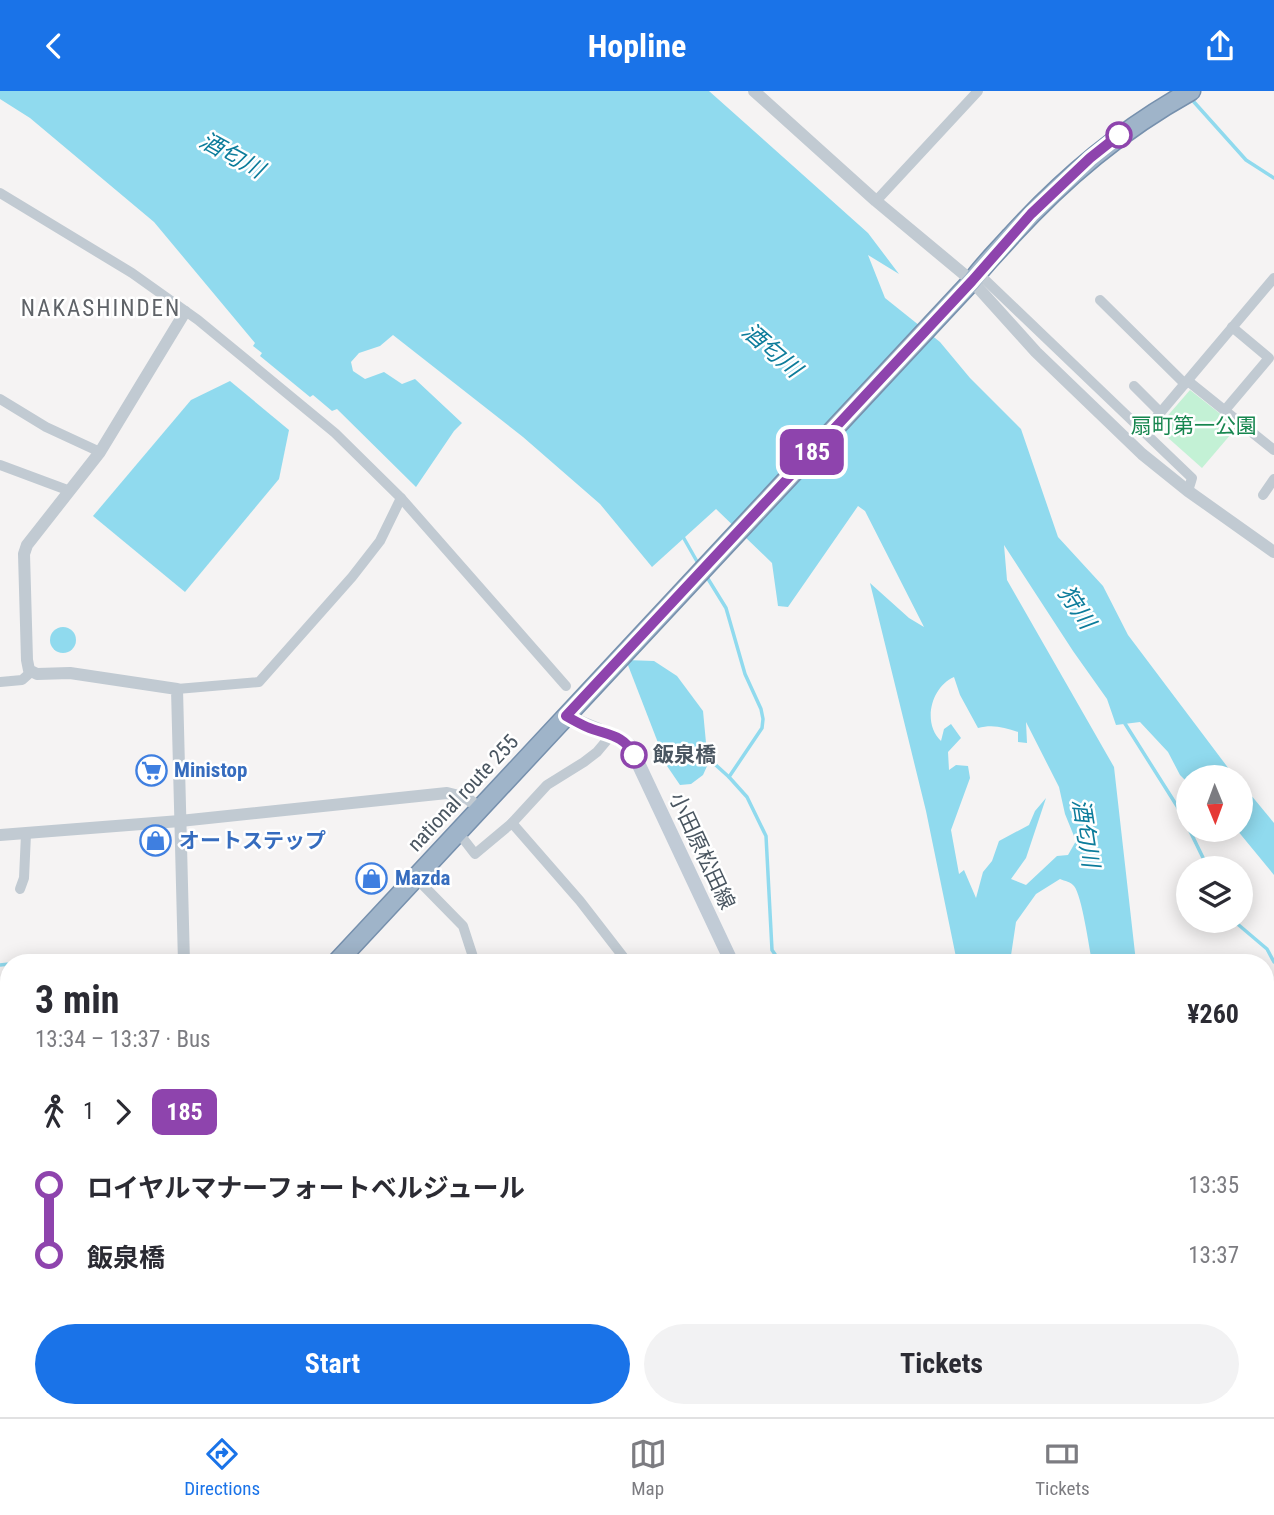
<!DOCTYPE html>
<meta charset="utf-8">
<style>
body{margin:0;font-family:"Roboto Condensed","Noto Sans JP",sans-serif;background:#f2f2f3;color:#2b2b33;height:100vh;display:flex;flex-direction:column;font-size:26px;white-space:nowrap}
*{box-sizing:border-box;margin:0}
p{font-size:23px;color:#7c7c81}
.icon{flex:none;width:38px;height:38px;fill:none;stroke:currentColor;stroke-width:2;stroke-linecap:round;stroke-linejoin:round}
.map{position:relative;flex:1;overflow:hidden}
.panel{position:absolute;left:0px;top:863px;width:1274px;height:464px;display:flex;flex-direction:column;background:#fff;border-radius:28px 28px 0 0;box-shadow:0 4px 18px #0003}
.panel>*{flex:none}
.badge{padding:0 14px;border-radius:10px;font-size:24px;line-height:46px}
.needle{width:46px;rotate:179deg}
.controls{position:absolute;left:1176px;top:674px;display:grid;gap:14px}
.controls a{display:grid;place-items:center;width:77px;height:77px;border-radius:50%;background:#fff;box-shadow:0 4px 18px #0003;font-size:35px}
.map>.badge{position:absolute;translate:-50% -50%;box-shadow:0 0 0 4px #fff}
.legs{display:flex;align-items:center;gap:10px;height:77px;padding:0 35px;font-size:23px}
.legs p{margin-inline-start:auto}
.summary{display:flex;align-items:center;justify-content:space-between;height:119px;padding:0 35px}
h1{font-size:38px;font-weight:700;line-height:52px}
.cta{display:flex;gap:14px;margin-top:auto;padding:14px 35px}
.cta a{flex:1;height:80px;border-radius:42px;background:#1a73e8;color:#fff;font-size:28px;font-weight:700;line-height:80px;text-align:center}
.cta a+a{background:#f2f2f3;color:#2b2b33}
ul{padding:0 35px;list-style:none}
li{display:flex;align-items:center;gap:24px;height:70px;font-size:26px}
li i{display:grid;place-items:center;width:10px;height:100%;margin:0 9px;background:currentColor}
li i::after{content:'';width:18px;height:18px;margin:-9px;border:5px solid;border-radius:50%;background:#fff}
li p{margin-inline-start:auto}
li:first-child i{background:linear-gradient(#0000 50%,currentColor 0)}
li:last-child i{background:linear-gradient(currentColor 50%,#0000 0)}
header{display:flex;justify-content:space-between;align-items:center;height:91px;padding:0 35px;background:#1a73e8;color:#fff;font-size:32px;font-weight:700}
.tab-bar{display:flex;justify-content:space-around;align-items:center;height:98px;border-top:2px solid #e1e1e2;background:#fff;font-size:19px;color:#7c7c81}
.tab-bar a{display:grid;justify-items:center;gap:4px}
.tab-bar .selected{color:#1a73e8}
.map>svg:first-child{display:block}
.green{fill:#c3f1d5}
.water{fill:#90daee;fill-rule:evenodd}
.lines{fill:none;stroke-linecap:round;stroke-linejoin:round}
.stream{stroke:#90daee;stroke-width:3.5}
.trunk-casing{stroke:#7690ad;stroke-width:21}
.minor{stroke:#c1cad2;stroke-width:10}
.tertiary{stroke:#c1cad2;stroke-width:12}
.secondary{stroke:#c1cbd6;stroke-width:14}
.trunk{stroke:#9fb4c9;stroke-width:18}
.line-1-casing{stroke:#fff;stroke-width:16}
.line-1{stroke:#8e44ad;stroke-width:10}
.stop-1-dot{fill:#fff;stroke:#8e44ad;stroke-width:3.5}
.labels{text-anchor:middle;stroke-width:5;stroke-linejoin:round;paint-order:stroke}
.park-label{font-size:21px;fill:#17864f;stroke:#fff}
.stop-label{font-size:21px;font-weight:bold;fill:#4a5661;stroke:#fff;text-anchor:start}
.shop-label{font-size:21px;font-weight:bold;fill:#366cbe;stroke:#fff;text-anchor:start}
.street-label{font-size:21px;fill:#4a5661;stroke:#fff}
.water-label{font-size:23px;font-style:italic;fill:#0c7c9b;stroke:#fff}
.neighbourhood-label{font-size:23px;letter-spacing:2px;fill:#5f6368;stroke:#fff}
</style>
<header><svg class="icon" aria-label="back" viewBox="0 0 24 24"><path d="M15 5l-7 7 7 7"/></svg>Hopline<svg class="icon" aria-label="share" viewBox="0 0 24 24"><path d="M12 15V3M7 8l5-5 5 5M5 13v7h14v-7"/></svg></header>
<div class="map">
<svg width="1274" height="1326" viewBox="0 0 1274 1326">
<rect width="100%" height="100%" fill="#f5f3f3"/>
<!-- green -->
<path class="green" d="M 1190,299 L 1237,336 L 1202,377 L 1157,337 Z"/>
<!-- water -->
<g class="water">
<path d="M 0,0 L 709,0 L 868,142 L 899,183 L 868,164 L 885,207 L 940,251 L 970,287 L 1021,338 L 1058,446 L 1103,495 L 1128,544 L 1235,686 L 1188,686 L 1188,692 L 1180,684 L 1168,661 L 1140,631 L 1116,634 L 1107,608 L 1073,560 L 1004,454 L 1007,489 L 1114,676 L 1136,871 L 1092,871 C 1089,856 1082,805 1074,795 C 1071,791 1065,790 1060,788 L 1036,803 L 1016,831 L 1010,871 L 957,871 L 926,720 L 870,492 L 909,527 L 924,536 L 865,420 L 858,415 L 788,516 L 778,515 L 772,472 L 716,418 L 652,476 L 600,413 L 523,346 L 393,244 L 380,255 L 359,262 L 351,271 L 353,280 L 365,288 L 384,281 L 402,293 L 415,288 L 462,332 L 454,340 L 416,396 L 337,318 L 332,320 L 313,304 L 310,306 L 260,265 L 262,262 L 253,255 L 255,252 L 154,131 L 30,27 L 0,8 ZM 954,586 L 960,604 L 978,637 C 992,633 1004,636 1018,641 L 1018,651 L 1027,652 L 1026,631 L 1059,696 L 1065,723 L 1076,750 L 1068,764 L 1057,765 L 1026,794 L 1011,788 L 1026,767 L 1046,707 L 1035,720 L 1029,734 L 999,750 L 992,770 L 983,781 L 976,807 L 964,779 L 959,783 L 951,739 L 970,687 L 968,675 L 956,674 L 949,679 L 948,661 L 961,647 L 951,633 L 944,638 L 941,650 C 922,632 931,596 954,586 Z"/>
<path d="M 230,290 L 289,339 L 279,388 L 185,501 L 93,425 L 191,309 Z"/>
<circle cx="63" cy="549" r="13"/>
<path d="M 626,569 L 654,570 L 677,585 L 703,620 L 708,673 L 703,684 L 691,693 L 680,694 L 667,675 Z"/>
<path d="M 1241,692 L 1274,732 L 1274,784 L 1237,739 L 1241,738 Z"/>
<path d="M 1051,1318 L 1117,1318 L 1119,1324 L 1125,1326 L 1051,1326 Z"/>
<path d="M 1143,1318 L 1168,1318 L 1167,1326 L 1136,1326 Z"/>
</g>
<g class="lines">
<!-- stream -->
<g class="stream">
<path d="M 1194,11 L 1246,69 L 1274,87"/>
<path d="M 682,444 L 699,474"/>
<path d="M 705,483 L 726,517 L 745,583 L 761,618 L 763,628 L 762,637 L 729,686 L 747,706 L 766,745 L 772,859 L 781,872"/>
<path d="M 1124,631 L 1177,715 L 1188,737"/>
<path d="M 708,667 L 729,686"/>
<path d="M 1189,738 L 1208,777"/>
<path d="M 1234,830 L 1267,858 L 1274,871"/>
<path d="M 34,872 L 39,872"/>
<path d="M 0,874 L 9,873"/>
<path d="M 996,1318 L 996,1326"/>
<path d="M 877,1326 L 878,1318"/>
</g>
<defs>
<g id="trunk">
<path d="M 336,872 L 972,190 C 983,174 998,160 1011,145 C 1065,86 1121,39 1191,0"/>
<path d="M 0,1237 L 9,1227"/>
</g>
</defs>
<!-- trunk casing -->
<use href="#trunk" class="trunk-casing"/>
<!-- minor -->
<g class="minor">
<path d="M 0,102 L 132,182 L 198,229 L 335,342 L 401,407 L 566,595"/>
<path d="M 876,110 L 978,0"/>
<path d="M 978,182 L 1192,387 L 1188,400"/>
<path d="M 1100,209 L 1185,293"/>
<path d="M 1188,290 L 1274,359"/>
<path d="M 1134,295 L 1160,321"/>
<path d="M 0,308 L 46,336 L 100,361"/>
<path d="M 1225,319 L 1269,267 L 1232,236"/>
<path d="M 1144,341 L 1274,187"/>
<path d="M 0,374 L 70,400"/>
<path d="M 1263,404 L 1274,388"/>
<path d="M 0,591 L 22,589 L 31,581"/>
<path d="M 177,598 L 259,591 L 352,486 L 380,450 L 401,407"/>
<path d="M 512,732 L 547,694 L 584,671 L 597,661 L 613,642"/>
<path d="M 458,741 L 475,763 L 512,732 L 580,810 L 628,872"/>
<path d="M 415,786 L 463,835 L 475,872"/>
<path d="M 20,798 L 24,787 L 26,743"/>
<path d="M 0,992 L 9,993"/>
<path d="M 0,1149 L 9,1149"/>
<path d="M 295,1318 L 295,1326"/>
<path d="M 371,1318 L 373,1326"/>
<path d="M 450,1318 L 450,1326"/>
<path d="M 1014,1318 L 1015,1326"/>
<path d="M 73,1326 L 158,1323 L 170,1320 L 170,1318"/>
<path d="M 895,1326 L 896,1318"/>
</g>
<!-- tertiary -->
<g class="tertiary">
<path d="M 754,0 L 876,110 L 972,190 L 1036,261 L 1142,363 L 1188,400 L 1274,461"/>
<path d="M 0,744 L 180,730 L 447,702 L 467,707 L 480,718"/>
<path d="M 184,872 L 177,598 L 70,582 L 37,583 L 29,579 L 27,569 L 24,463 L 27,454 L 100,361 L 185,221"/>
</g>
<!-- secondary -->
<g class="secondary">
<path d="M 566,625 C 589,637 609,640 630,655 L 732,872"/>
<path d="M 754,1326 L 757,1318"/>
</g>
<!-- trunk -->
<use href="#trunk" class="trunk"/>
</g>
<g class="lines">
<defs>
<path id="line-1" d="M 634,664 C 624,643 606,644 587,636 C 580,633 573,629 566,625 L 972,190 L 1031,123 L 1090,67 L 1119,44"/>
</defs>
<!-- line-1 casing -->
<use href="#line-1" class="line-1-casing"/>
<!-- line-1 -->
<use href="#line-1" class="line-1"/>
</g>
<!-- icons -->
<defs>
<symbol id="supermarket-ring" viewBox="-11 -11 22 22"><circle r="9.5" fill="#fff" stroke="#3f7fe0" stroke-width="1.5"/><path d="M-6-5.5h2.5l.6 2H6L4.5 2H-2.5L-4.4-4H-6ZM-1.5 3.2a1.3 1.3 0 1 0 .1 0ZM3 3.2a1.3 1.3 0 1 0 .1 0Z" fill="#3f7fe0"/></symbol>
<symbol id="shop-ring" viewBox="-11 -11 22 22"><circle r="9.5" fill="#fff" stroke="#3f7fe0" stroke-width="1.5"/><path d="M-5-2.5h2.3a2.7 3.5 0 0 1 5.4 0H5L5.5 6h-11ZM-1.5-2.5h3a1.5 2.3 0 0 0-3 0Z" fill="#3f7fe0"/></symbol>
</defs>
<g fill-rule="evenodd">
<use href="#supermarket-ring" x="134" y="662" width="35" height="35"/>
<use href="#shop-ring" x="138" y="732" width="35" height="35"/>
<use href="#shop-ring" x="354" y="770" width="35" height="35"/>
</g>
<!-- markers -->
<g class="stop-1-dot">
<circle cx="1119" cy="44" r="12"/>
<circle cx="634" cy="664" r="12"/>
</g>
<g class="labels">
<!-- park labels -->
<g class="park-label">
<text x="1194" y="342">扇町第一公園</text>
</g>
<!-- stop labels -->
<g class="stop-label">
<text x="653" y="671">飯泉橋</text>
</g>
<!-- shop labels -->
<g class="shop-label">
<text x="174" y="686">Ministop</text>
<text x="179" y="757">オートステップ</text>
<text x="395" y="794">Mazda</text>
</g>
<!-- street labels -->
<g class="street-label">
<text transform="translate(463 702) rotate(-47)" y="7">national route 255</text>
<text transform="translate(702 760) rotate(65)" y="7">小田原松田線</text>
</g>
<!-- water labels -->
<g class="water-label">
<text transform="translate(232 64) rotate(29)" y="8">酒匂川</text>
<text transform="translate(772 259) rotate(41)" y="8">酒匂川</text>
<text transform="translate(1077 516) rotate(56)" y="8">狩川</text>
<text transform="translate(1086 742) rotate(81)" y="8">酒匂川</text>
</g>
<!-- neighbourhood labels -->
<g class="neighbourhood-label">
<text x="101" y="225">NAKASHINDEN</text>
</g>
</g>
</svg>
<div class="controls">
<a><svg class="needle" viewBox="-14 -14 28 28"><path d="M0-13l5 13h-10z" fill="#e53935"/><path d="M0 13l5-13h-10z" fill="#7c7c81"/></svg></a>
<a><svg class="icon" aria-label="layers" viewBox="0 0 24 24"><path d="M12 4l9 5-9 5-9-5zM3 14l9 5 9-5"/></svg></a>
</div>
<b class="badge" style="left:812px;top:361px;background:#8e44ad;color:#fff">185</b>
<section class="panel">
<div class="summary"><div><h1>3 min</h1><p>13:34 – 13:37 · Bus</p></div><b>¥260</b></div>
<div class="legs"><svg class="icon" aria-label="walk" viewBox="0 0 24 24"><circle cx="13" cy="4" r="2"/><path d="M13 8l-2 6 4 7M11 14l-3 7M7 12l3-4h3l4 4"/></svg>1<svg class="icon" aria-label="forward" viewBox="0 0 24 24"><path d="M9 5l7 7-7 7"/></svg><b class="badge" style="background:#8e44ad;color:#fff">185</b></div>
<ul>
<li><i style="color:#8e44ad"></i><b>ロイヤルマナーフォートベルジュール</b><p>13:35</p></li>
<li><i style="color:#8e44ad"></i><b>飯泉橋</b><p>13:37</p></li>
</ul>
<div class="cta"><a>Start</a><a>Tickets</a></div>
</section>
</div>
<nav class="tab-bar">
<a class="selected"><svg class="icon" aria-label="directions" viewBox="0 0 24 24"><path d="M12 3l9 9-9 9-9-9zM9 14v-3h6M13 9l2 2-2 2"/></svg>Directions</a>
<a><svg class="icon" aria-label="map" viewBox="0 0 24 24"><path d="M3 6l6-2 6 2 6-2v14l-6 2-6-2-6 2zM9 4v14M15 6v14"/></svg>Map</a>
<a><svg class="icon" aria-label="tickets" viewBox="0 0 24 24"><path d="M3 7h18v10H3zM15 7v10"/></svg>Tickets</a>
</nav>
